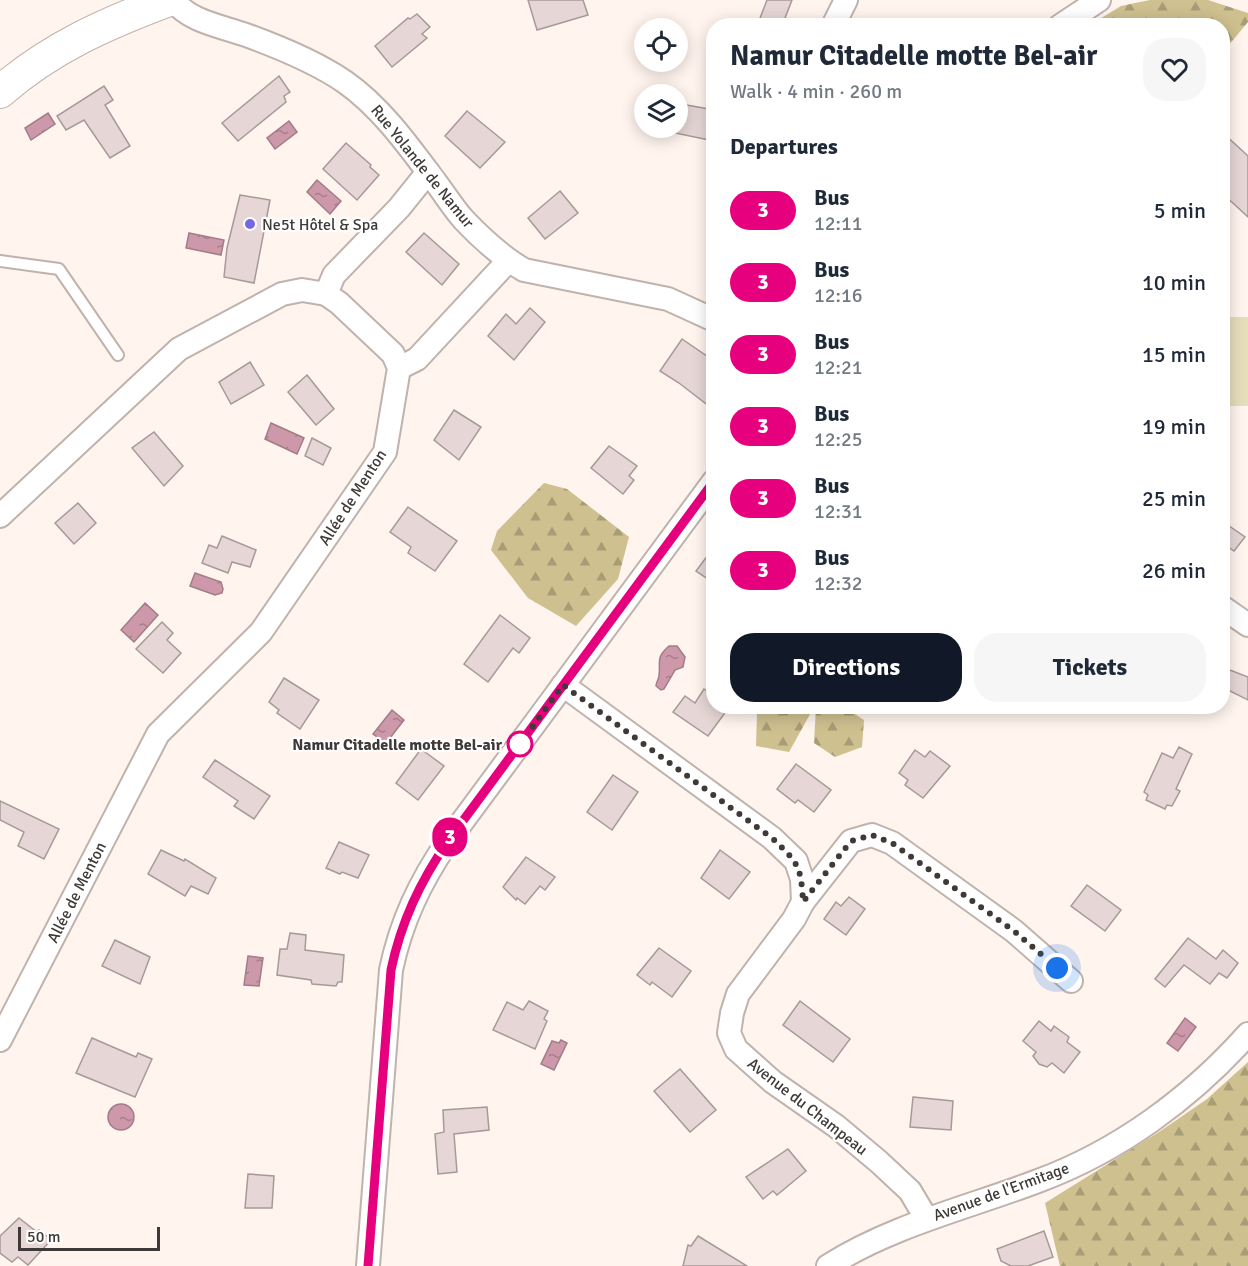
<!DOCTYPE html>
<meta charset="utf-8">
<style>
body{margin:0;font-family:Signika,sans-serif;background:#f6f6f7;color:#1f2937;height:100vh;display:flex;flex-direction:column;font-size:22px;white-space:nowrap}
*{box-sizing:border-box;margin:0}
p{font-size:20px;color:#747a83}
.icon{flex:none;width:33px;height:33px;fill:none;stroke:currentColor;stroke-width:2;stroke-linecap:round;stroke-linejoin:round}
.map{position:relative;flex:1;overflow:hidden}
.details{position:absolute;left:706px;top:18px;width:524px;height:696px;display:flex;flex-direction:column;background:#fff;border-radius:24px;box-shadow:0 3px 15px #0003}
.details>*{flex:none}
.badge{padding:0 12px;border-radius:20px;font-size:21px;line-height:39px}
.tools{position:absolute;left:634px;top:18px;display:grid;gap:12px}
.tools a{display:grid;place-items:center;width:54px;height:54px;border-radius:50%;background:#fff;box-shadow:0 3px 15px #0003;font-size:30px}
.scale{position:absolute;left:18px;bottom:15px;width:142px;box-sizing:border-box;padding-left:6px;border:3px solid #3f3a37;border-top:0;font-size:16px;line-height:21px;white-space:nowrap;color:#3f3a37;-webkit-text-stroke:4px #fff;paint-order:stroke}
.you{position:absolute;width:30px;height:30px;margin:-15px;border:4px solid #fff;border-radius:50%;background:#1a73e8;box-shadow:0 0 0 9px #1a73e833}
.map>.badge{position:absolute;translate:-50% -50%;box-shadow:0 0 0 3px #fff}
h2{padding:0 24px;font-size:22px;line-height:54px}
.round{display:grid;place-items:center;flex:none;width:63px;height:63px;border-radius:24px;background:#f6f6f7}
.summary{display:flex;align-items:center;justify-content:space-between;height:102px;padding:0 24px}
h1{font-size:28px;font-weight:700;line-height:45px}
.primary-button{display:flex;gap:12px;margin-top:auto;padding:12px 24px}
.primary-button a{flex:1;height:69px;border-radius:24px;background:#111827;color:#fff;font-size:24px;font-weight:700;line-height:69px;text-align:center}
.primary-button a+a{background:#f6f6f7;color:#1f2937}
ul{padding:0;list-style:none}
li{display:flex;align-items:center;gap:18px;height:72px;padding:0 24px}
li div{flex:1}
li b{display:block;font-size:22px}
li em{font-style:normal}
li .badge{min-width:66px;font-weight:700;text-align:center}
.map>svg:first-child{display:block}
.green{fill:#e6ddba}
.forest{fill:url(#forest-firs)}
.water{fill:url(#water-ripples);stroke:#a27c88;stroke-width:1.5}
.building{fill:#e6d7d6;stroke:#a89998;stroke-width:1.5}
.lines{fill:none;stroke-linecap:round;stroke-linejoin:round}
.lane-casing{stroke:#c0b2ac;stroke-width:14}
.street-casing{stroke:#c0b2ac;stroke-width:26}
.secondary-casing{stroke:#c0b2ac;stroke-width:34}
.lane{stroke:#fff;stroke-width:10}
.street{stroke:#fff;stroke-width:22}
.secondary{stroke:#fff;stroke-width:32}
.line-casing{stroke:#fff;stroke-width:14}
.line{stroke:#e6007e;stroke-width:9}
.walk{stroke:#3f3a37;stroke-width:6;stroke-dasharray:0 10.8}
.poi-dot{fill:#7667e2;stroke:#fff;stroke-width:2}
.stop-dot{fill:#fff;stroke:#e6007e;stroke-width:3}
.labels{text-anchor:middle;stroke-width:4.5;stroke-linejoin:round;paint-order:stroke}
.street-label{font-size:16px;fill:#3f3a37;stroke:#fff}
.poi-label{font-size:16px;fill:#3f3a37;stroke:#fff;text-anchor:start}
.stop-label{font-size:16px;font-weight:bold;fill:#3f3a37;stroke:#fff;text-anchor:end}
</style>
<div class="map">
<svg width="1248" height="1266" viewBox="0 0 1248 1266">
<defs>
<pattern id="forest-firs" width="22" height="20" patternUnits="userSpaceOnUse" patternTransform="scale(1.5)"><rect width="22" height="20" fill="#cec08f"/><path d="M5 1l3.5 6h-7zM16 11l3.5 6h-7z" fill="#a99d76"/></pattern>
<pattern id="water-ripples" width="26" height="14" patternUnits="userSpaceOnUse" patternTransform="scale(1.5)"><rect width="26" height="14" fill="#cd98aa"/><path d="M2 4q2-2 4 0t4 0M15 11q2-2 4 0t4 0" fill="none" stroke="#a87d8b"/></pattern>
</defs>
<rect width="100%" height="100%" fill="#fff4ee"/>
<!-- green -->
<path class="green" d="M 1222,317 L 1248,317 L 1248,406 L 1223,406 Z"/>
<!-- forest -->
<g class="forest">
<path d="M 1150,0 L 1208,0 L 1248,13 L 1248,22 L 1223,52 L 1222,26 L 1090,25 L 1121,6 Z"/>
<path d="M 544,483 L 567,489 L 629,537 L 618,579 L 576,626 L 528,598 L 491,550 L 497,531 Z"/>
<path d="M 750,707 L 814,707 L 789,752 L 756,746 L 757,713 Z"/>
<path d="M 816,707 L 844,707 L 864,720 L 862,747 L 835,757 L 814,743 Z"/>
<path d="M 1248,1062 L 1248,1266 L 1060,1266 L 1045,1203 L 1159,1132 L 1207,1099 Z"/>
</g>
<!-- water -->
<g class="water">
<path d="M 48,113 L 55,124 L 31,140 L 25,128 Z"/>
<path d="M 289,121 L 297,132 L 275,149 L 267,138 Z"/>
<path d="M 317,180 L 341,201 L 330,214 L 307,192 Z"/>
<path d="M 189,233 L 224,240 L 221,255 L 186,248 Z"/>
<path d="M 271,423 L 304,438 L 297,454 L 265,439 Z"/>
<path d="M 195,573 L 221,582 L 223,589 L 222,593 L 215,595 L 190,586 Z"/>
<path d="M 145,603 L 158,615 L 134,642 L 121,630 Z"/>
<path d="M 669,646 L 677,646 L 685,657 L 683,667 L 675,670 L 664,689 L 661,690 L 656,686 C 656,682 659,679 659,676 C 661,662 655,658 669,646 Z"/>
<path d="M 392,710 L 404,720 L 386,743 L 373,734 Z"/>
<path d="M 248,956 L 263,958 L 259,986 L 244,985 Z"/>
<path d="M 1185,1018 L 1196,1027 L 1178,1051 L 1167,1043 Z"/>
<path d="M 561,1040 L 567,1043 L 554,1070 L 541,1064 L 552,1041 L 559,1043 Z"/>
<circle cx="121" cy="1117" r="13"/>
</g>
<!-- building -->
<g class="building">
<path d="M 528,0 L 583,0 L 588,15 L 537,30 Z"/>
<path d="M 767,0 L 792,0 L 782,26 L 757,26 Z"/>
<path d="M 417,14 L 430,27 L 422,34 L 427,38 L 392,67 L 375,46 L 408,18 L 410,19 Z"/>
<path d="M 279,76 L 290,92 L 284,96 L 286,102 L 238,141 L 222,123 Z"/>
<path d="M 104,86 L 113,100 L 105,105 L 130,146 L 110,158 L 84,120 L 66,130 L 57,116 Z"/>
<path d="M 681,104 L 714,110 L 714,141 L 675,133 L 676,128 L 678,128 Z"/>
<path d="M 467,111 L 505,142 L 480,168 L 445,136 Z"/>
<path d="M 1222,132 L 1248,156 L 1248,217 L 1222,193 Z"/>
<path d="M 346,143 L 371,165 L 370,167 L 379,175 L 357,200 L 323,169 Z"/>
<path d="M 560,191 L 578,213 L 545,239 L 528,218 Z"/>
<path d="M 240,195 L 270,200 L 254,283 L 224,277 L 227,248 Z"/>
<path d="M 424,233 L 459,264 L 442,285 L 406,252 Z"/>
<path d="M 530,308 L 545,322 L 514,360 L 488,336 L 506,314 L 516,324 Z"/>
<path d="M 682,339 L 714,361 L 714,410 L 679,383 L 660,371 Z"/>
<path d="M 250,362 L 264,385 L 231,404 L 219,382 Z"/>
<path d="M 307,375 L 334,409 L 316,425 L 288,392 Z"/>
<path d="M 454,410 L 481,427 L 459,460 L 434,440 Z"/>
<path d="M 154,432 L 183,466 L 164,486 L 132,448 Z"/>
<path d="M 312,438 L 331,448 L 323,465 L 305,456 Z"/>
<path d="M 609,446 L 637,466 L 629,476 L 634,480 L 623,494 L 591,468 Z"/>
<path d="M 78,503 L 96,523 L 74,544 L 55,523 Z"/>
<path d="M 408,507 L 457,541 L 435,571 L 408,553 L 411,547 L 390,532 Z"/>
<path d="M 1222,521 L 1245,537 L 1234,551 L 1222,543 Z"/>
<path d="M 222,536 L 256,550 L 250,567 L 232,562 L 228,573 L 202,563 L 209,545 L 217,548 Z"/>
<path d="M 714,547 L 714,583 L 696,571 Z"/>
<path d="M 500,615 L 530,638 L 519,653 L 513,648 L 488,682 L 464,664 Z"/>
<path d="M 162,622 L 173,633 L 167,640 L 181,653 L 163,673 L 136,649 Z"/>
<path d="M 1222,667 L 1248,677 L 1248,700 L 1222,687 Z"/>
<path d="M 284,678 L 319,700 L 300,729 L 277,713 L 279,710 L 269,702 Z"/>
<path d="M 704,689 L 714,696 L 714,706 L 730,706 L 708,736 L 673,712 L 685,696 L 695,703 Z"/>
<path d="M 1179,747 L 1192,754 L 1176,789 L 1180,791 L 1172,806 L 1167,805 L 1165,809 L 1146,800 L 1148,795 L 1144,792 L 1162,753 L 1173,758 Z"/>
<path d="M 421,749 L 444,766 L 418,800 L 396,783 Z"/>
<path d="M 915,750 L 925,757 L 930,751 L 950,766 L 923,798 L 905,785 L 908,780 L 899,773 Z"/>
<path d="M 215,760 L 270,796 L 254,819 L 234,806 L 238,801 L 203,777 Z"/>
<path d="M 796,764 L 831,790 L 814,812 L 798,800 L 795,803 L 777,789 Z"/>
<path d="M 613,775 L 638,792 L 612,830 L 587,812 Z"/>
<path d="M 0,801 L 59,829 L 44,859 L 18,846 L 24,832 L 0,820 Z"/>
<path d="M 339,842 L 369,855 L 358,878 L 342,872 L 340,874 L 326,868 Z"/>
<path d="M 161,850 L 184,861 L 185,859 L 216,878 L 208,894 L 191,886 L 185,896 L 148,874 Z"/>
<path d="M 720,850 L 750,872 L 729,899 L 701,878 Z"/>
<path d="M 526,857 L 555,877 L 545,890 L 540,886 L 525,904 L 517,898 L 516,900 L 503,887 Z"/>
<path d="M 1087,885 L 1121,910 L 1105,931 L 1071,906 Z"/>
<path d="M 849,897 L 865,909 L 846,935 L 824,919 L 836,902 L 841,906 Z"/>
<path d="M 290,933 L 306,935 L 305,950 L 344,955 L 342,982 L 338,982 L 336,986 L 312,984 L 311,980 L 277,975 L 280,949 L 287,949 Z"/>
<path d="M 1188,938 L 1216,959 L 1223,950 L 1238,963 L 1227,978 L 1219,973 L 1210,984 L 1184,965 L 1165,987 L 1155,979 Z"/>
<path d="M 115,940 L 150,957 L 140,984 L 102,966 Z"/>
<path d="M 659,948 L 691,971 L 672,997 L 652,982 L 650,985 L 637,975 Z"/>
<path d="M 529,1001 L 548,1011 L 544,1019 L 547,1021 L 535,1049 L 493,1030 L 507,1002 L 523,1010 Z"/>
<path d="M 800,1001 L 850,1039 L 833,1062 L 783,1025 Z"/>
<path d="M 1039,1021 L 1051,1031 L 1054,1026 L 1069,1037 L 1067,1042 L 1080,1052 L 1064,1073 L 1052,1063 L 1047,1067 L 1039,1064 L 1033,1056 L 1036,1052 L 1023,1041 Z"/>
<path d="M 92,1038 L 136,1057 L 138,1053 L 152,1059 L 135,1097 L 76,1073 Z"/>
<path d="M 680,1069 L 716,1110 L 690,1132 L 654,1091 Z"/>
<path d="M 913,1097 L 953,1101 L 951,1130 L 910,1127 Z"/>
<path d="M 487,1107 L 489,1130 L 454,1134 L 457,1172 L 438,1174 L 435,1134 L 444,1132 L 443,1110 Z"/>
<path d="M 788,1149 L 806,1171 L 777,1195 L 773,1191 L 763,1199 L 746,1177 Z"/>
<path d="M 248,1174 L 274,1176 L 272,1208 L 245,1208 Z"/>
<path d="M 19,1218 L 37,1232 L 39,1230 L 51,1240 L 28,1265 L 18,1257 L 12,1262 L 0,1253 L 0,1236 Z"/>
<path d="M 1044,1231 L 1053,1257 L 1028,1266 L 1011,1266 L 1001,1261 L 997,1249 Z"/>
<path d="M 698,1236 L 747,1266 L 683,1266 L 688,1245 L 691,1246 Z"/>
</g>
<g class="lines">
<defs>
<path id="lane" d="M 0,261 L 59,269 L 118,355"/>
<g id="street">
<path d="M 173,0 C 190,22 221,26 246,35 C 279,47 316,62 345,82 C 382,108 410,148 437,184 C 446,196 454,209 464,220 C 482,239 502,257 524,270 L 668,299 L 714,320"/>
<path d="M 833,26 L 846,0"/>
<path d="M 1060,26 L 1099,0"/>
<path d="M 326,294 L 334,275 L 399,208 L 428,172"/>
<path d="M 399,368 L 417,359 L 508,261"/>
<path d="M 0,516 L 179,349 L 282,294 L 302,290 L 326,294 L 339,303 L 393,354 L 399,368 L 385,452 L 261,632 L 158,734 L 0,1040"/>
<path d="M 1222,607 L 1248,625"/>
<path d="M 563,685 L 772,838 L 796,861 L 802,879 L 803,902 L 794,919 L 738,994 L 732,1013 L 729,1033 L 736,1049 L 773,1082 L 836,1126 L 879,1162 L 910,1191 L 926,1218"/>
<path d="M 803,902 L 851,841 L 872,835 L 892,843 L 1014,931 L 1071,981"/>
<path d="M 368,1266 L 391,970 C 401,922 420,882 448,841 L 714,481"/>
<path d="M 828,1266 C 893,1225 967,1208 1038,1181 C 1119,1151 1191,1098 1248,1034"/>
</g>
<path id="secondary" d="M 0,92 C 50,48 107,23 169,0"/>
</defs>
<!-- lane casing -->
<use href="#lane" class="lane-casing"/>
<!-- street casing -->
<use href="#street" class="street-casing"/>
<!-- secondary casing -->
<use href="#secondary" class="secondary-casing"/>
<!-- lane -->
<use href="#lane" class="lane"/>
<!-- street -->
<use href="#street" class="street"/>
<!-- secondary -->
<use href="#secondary" class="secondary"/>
</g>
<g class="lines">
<defs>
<path id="line" d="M 368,1266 L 391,970 C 401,922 420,882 448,841 L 714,481"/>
</defs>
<!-- line casing -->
<use href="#line" class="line-casing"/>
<!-- line -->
<use href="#line" class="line"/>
<!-- walk -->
<path class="walk" d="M 520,744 L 563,685 L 772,838 C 798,863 801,865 803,902 L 851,841 L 872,835 L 892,843 L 1014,931 L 1057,968"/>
</g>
<!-- markers -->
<circle class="poi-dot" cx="250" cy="224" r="6"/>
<circle class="stop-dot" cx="520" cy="744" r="12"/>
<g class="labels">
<!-- street labels -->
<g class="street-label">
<text transform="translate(423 166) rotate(51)" y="6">Rue Yolande de Namur</text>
<text transform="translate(352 497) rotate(-57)" y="6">Allée de Menton</text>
<text transform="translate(76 892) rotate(-63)" y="6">Allée de Menton</text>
<text transform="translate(808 1106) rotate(38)" y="6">Avenue du Champeau</text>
<text transform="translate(1001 1191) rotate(-20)" y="6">Avenue de l'Ermitage</text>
</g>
<!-- poi labels -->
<g class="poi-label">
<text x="262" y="230">Ne5t Hôtel &amp; Spa</text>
</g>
<!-- stop labels -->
<g class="stop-label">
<text x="502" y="750">Namur Citadelle motte Bel-air</text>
</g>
</g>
</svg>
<div class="tools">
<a><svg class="icon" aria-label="locate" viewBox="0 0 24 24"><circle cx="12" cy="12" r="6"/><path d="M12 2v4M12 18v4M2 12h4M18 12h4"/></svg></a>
<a><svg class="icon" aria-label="layers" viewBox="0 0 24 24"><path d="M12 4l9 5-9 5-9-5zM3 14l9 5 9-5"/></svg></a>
</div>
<div class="scale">50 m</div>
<div class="you" style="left:1057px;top:968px"></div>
<b class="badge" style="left:450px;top:837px;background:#e6007e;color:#fff">3</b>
<section class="details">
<div class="summary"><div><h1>Namur Citadelle motte Bel-air</h1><p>Walk · 4 min · 260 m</p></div><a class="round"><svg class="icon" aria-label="heart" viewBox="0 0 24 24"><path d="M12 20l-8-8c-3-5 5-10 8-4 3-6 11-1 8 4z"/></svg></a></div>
<h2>Departures</h2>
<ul>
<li><span class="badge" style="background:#e6007e;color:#fff">3</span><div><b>Bus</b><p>12:11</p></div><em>5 min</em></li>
<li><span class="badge" style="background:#e6007e;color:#fff">3</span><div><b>Bus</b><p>12:16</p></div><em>10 min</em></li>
<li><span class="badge" style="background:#e6007e;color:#fff">3</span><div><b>Bus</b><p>12:21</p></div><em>15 min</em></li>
<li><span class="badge" style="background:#e6007e;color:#fff">3</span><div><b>Bus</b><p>12:25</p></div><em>19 min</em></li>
<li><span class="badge" style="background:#e6007e;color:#fff">3</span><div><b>Bus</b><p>12:31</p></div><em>25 min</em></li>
<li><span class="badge" style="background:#e6007e;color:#fff">3</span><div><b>Bus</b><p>12:32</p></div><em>26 min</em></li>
</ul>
<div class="primary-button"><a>Directions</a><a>Tickets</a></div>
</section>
</div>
